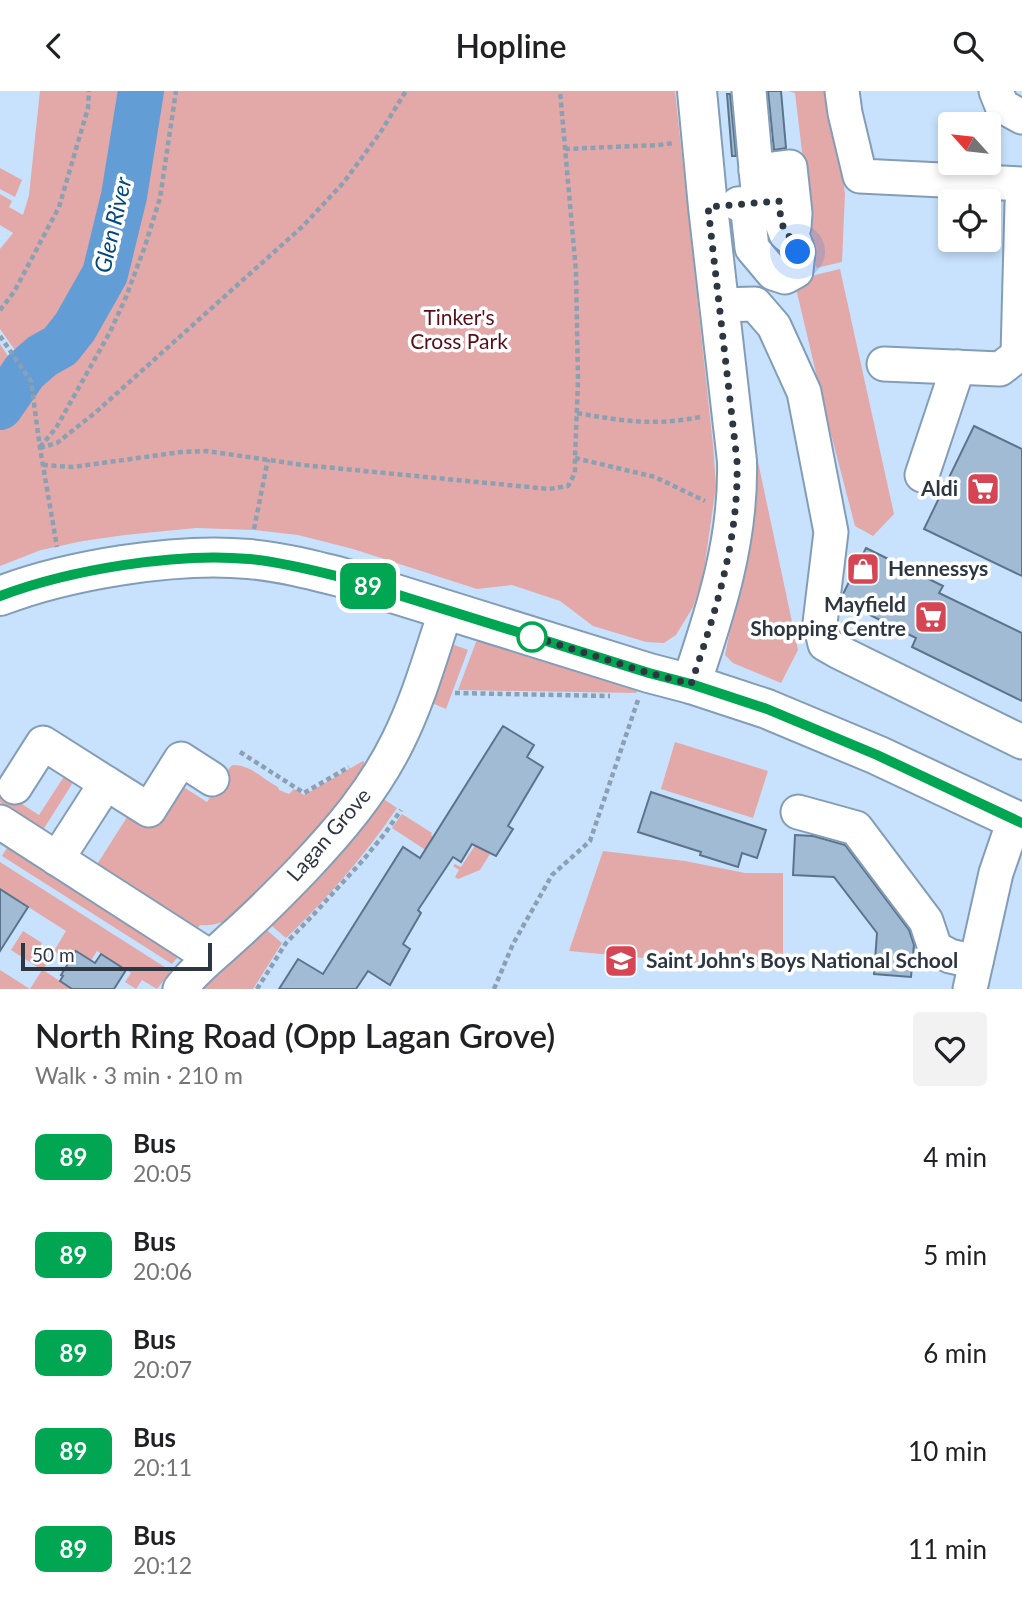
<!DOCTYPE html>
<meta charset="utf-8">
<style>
body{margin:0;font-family:Lato,sans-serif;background:#f2f2f2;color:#202124;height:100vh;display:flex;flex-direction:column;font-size:26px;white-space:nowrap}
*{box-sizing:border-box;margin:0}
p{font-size:23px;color:#757577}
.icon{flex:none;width:38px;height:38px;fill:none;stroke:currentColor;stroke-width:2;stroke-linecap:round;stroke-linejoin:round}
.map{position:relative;height:898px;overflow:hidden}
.side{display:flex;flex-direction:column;background:#fff;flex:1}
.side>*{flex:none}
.badge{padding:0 14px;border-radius:10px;font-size:24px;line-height:46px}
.needle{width:46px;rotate:297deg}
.tools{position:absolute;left:938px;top:21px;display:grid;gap:14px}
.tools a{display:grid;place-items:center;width:63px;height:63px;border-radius:7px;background:#fff;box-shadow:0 4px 10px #0003;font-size:35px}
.scale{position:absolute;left:21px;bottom:18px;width:191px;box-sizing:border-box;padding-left:7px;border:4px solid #2d3742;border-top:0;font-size:19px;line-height:24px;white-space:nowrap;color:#2d3742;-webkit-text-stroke:5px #fff;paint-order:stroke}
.you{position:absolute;width:35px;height:35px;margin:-18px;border:5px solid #fff;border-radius:50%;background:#1a73e8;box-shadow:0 0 0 10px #1a73e833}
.map>.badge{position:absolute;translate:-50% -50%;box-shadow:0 0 0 4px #fff}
.round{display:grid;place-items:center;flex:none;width:74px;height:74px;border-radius:7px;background:#f2f2f2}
.head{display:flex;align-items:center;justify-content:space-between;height:119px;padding:0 35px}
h1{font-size:33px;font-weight:600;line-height:52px}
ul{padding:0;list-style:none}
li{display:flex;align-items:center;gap:21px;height:98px;padding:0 35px}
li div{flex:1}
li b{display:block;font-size:26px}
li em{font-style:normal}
li .badge{min-width:77px;font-weight:700;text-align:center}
header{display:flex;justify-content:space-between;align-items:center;height:91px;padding:0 35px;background:#fff;font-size:32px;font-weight:600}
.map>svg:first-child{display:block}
.green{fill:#e2a9a8}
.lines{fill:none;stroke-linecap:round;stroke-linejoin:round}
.river{stroke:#629dd6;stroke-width:46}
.building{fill:#a1bbd4;stroke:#5c748b;stroke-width:2}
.minor-casing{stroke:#849db6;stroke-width:37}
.major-casing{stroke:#849db6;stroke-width:42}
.path{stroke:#8ca0b4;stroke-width:4.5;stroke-dasharray:5 3.5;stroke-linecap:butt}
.minor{stroke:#fff;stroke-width:33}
.major{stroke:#fff;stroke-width:38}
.line-casing{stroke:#fff;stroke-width:16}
.line{stroke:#00a651;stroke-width:10}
.walk{stroke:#2d3742;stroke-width:7;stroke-dasharray:0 12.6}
.stop-dot{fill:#fff;stroke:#00a651;stroke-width:3.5}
.labels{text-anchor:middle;stroke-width:7;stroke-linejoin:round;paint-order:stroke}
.park-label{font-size:21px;fill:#5a0d18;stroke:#fff}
.poi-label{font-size:21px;font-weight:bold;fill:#2d3742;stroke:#fff;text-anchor:end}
.street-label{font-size:21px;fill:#2d3742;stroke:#fff}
.water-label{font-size:23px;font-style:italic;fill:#00497e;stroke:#fff}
</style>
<header><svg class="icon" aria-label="back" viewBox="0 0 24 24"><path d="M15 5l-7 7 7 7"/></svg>Hopline<svg class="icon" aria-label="search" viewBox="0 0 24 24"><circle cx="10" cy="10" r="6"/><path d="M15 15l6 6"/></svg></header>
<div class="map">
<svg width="1022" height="898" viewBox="0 0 1022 898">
<rect width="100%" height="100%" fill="#c8e2fd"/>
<!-- green -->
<g class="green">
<path d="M 40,0 L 675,0 L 713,354 L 716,395 L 703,486 L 693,516 L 676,544 L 664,552 L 646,551 L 593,535 L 560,510 L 512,494 L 477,498 L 353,458 L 298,444 L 254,439 L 196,437 L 125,444 L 83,450 L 41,459 L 0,475 L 0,253 L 26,292 L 35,287 L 0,238 L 0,158 L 13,142 L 0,134 L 0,103 L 12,110 L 9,116 L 23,124 L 29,104 Z"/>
<path d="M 788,0 L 831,0 L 845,103 L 842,171 L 816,177 L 795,2 Z"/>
<path d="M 0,77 L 22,89 L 15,106 L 0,98 Z"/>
<path d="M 840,178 L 894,423 L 873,445 L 855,435 L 825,320 L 794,189 Z"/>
<path d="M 753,361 L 757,366 L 798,559 L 781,592 L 733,572 L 725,564 L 754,424 L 757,387 Z"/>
<path d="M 480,549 L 637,600 L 636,602 L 458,599 L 476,551 Z"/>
<path d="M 449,552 L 468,559 L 446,618 L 427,610 Z"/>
<path d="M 675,651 L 768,680 L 753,727 L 661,698 Z"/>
<path d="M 363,670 L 366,673 L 366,676 C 335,722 303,758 263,796 C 252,807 241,821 227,829 C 220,833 208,835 200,834 L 194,842 L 94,778 L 129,723 L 150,736 L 174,698 L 185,697 L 207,711 L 230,676 L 233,674 C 251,674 263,688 278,696 L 279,699 L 289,703 L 294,698 L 304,704 Z"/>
<path d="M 65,685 L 71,689 L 72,693 L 43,739 L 0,711 L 0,699 L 39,724 L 63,687 Z"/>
<path d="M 379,705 L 397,717 C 365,764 327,808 286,847 L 266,830 Z"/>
<path d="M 402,723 L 432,742 L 431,744 L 435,747 L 427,760 L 392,737 Z"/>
<path d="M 11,750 L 182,861 L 172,873 L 2,765 Z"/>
<path d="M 476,753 L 490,763 L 480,779 L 458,788 L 455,786 L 459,779 L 453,775 L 455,773 L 461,776 Z"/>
<path d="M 603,760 L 685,770 L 745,782 L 783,782 L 783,880 L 569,860 Z"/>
<path d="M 0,771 L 171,880 L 157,898 L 142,889 L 136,898 L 125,891 L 131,882 L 97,860 L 85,879 L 77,874 L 83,864 L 77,860 L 70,870 L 54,860 L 66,840 L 0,798 Z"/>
<path d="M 262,835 L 282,852 L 253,898 L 194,898 Z"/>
<path d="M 23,840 L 42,852 L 34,866 L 46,874 L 43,879 L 72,898 L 30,898 L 42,879 L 11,859 Z"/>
<path d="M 0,879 L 30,898 L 0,898 Z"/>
</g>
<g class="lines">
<!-- river -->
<path class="river" d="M 0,316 L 25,280 L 42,265 L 60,255 L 75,236 L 105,183 L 124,105 L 141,0"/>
</g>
<!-- building -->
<g class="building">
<path d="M 768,0 L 781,0 L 786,57 L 774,59 Z"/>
<path d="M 727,3 L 730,3 L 736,65 L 732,65 Z"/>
<path d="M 974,335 L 1022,358 L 1022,485 L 924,438 Z"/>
<path d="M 866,457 L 943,495 L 939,502 L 1022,542 L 1022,610 L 912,556 L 916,547 L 842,510 L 843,503 Z"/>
<path d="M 503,635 L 534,654 L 527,666 L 543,676 L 508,735 L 513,738 L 496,765 L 472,753 L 461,771 L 453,766 L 418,819 L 421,822 L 403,853 L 410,858 L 390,894 L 368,880 L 356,898 L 279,898 L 298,868 L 323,883 L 403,756 L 420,767 Z"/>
<path d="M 651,701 L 766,739 L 757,767 L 742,762 L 738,776 L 700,764 L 701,761 L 638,741 Z"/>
<path d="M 795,744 L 813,745 L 845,754 L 909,839 L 914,854 L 911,886 L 874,883 L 877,842 L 834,786 L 793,784 Z"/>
<path d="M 0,798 L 28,816 L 0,860 Z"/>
<path d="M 76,860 L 95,872 L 101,863 L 126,879 L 114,898 L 72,898 L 60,890 L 63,885 L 61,884 Z"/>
</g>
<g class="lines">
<defs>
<g id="minor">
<path d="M 842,0 L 845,22 L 860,85 L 1022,93"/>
<path d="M 996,0 L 1002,15 L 1022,26"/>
<path d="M 756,80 L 790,76 L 795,122 L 794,136"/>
<path d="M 747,112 L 752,157 L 773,182 L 785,186 L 796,180 L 798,161 L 794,149 L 786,143 L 781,130 L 779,110 L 759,111"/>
<path d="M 738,113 L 759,111 L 749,0"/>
<path d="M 719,214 L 755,213 L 774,235 L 804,301 L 831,441 L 820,532 L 825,553 L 839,561 L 1022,651"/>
<path d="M 884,273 L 1000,278 L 1018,264 L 1022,112"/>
<path d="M 922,384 L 958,276"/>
<path d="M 106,692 L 149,719 L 181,668 L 212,688"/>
<path d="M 15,696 L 43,652 L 106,692 L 57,768"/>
<path d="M 798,721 L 856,737 L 926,830 L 935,857 L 950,865 L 976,871"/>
<path d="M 0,731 L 210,866"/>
<path d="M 180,898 C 195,878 212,866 230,849 C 255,827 279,803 303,778 C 340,739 374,699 398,650 C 419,608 431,563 446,519"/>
<path d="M 970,898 L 996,782 L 1009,744 L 1017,729"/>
</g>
<g id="major">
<path d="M 0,505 C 68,479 176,461 249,468 C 282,471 313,479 344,487 L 649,582 L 691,593 L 767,618 L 877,664 L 1022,732"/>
<path d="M 691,593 C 716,519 739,449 737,370 L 708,116 L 697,0"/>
</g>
</defs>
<!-- minor casing -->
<use href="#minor" class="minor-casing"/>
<!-- major casing -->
<use href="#major" class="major-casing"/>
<!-- path -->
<g class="path">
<path d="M 565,58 L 659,54 L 673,52"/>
<path d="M 0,219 L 14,201 L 59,116 L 88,17 L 89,0"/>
<path d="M 0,245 L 31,290 L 40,357 L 57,456"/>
<path d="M 577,322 C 621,330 656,335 700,326"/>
<path d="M 40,356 L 56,337 L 110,241 L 126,206 L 145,155 L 160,107 L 176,0"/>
<path d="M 40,357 L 57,352 L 96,321 L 303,135 L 344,91 L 380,42 L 406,0"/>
<path d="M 575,367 L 655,386 L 705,410"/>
<path d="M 43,374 L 73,376 L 181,361 L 207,360 L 303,374 L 549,398 L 568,395 L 575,382 L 575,367 L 578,290 L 576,181 L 560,0"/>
<path d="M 254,438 L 268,368"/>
<path d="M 455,602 L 610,605"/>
<path d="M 240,661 L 304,702 L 349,676"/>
<path d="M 257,898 L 286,852 L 314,823 L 364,768 L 386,741 L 401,719"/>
<path d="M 494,898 L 513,853 L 552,784 L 590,750 L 638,609"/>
</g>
<!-- minor -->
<use href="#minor" class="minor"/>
<!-- major -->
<use href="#major" class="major"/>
</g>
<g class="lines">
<defs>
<path id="line" d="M 0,505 C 69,479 176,461 249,468 C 281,471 313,479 344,487 L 649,582 L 691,593 L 767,618 L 877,664 L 1022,732"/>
</defs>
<!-- line casing -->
<use href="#line" class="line-casing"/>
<!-- line -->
<use href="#line" class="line"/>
<!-- walk -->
<path class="walk" d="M 532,546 L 528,544 L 649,582 L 691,593 C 716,520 739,448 737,370 L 708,116 L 779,110 L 781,130 L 786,143 L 794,149 L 798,161"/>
</g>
<!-- icons -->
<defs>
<symbol id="supermarket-square" viewBox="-11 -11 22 22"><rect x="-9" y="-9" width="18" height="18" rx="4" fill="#d54553" stroke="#fff"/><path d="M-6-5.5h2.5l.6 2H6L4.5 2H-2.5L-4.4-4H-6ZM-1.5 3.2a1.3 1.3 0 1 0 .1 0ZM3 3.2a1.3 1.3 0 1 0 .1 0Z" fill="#fff"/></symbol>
<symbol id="shop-square" viewBox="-11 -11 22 22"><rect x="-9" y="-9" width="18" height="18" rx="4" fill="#d54553" stroke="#fff"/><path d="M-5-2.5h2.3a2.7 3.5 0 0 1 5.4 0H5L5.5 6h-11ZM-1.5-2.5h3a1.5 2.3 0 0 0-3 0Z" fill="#fff"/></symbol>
<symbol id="school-square" viewBox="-11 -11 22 22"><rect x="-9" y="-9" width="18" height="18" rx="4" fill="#d54553" stroke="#fff"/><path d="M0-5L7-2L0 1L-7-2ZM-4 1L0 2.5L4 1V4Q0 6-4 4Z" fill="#fff"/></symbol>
</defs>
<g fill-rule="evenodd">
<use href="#supermarket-square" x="964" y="379" width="38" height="38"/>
<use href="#shop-square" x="844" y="459" width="38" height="38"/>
<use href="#supermarket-square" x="912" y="507" width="38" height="38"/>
<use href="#school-square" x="602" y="851" width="38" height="38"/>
</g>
<!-- markers -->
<circle class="stop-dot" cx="532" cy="546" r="14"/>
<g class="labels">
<!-- park labels -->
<g class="park-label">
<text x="459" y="234">Tinker's<tspan x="459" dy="24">Cross Park</tspan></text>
</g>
<!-- poi labels -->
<g class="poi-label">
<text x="958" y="405">Aldi</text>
<text x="888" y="485" text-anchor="start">Hennessys</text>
<text x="906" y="521">Mayfield<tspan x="906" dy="24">Shopping Centre</tspan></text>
<text x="646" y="877" text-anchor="start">Saint John's Boys National School</text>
</g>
<!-- street labels -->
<g class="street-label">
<text transform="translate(329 744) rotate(-49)" y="7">Lagan Grove</text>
</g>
<!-- water labels -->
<g class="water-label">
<text transform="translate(113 134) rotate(-77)" y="8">Glen River</text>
</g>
</g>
</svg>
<div class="tools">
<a><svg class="needle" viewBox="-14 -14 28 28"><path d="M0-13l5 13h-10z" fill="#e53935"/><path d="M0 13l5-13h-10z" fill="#757577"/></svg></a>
<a><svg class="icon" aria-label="locate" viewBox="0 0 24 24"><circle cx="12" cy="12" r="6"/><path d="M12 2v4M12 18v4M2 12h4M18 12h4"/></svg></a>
</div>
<div class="scale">50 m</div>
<div class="you" style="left:798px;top:161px"></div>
<b class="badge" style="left:368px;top:495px;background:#00a651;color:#fff">89</b>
</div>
<section class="side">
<div class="head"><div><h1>North Ring Road (Opp Lagan Grove)</h1><p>Walk · 3 min · 210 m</p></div><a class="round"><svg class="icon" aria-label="heart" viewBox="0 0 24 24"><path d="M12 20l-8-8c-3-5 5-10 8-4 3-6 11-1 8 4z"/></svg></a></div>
<ul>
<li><span class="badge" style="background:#00a651;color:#fff">89</span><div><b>Bus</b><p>20:05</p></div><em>4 min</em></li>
<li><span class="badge" style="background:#00a651;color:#fff">89</span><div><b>Bus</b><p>20:06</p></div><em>5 min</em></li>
<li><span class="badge" style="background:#00a651;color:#fff">89</span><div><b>Bus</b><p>20:07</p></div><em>6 min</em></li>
<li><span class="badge" style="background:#00a651;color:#fff">89</span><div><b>Bus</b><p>20:11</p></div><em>10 min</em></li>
<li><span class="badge" style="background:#00a651;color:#fff">89</span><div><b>Bus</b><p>20:12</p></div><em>11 min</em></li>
</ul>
</section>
